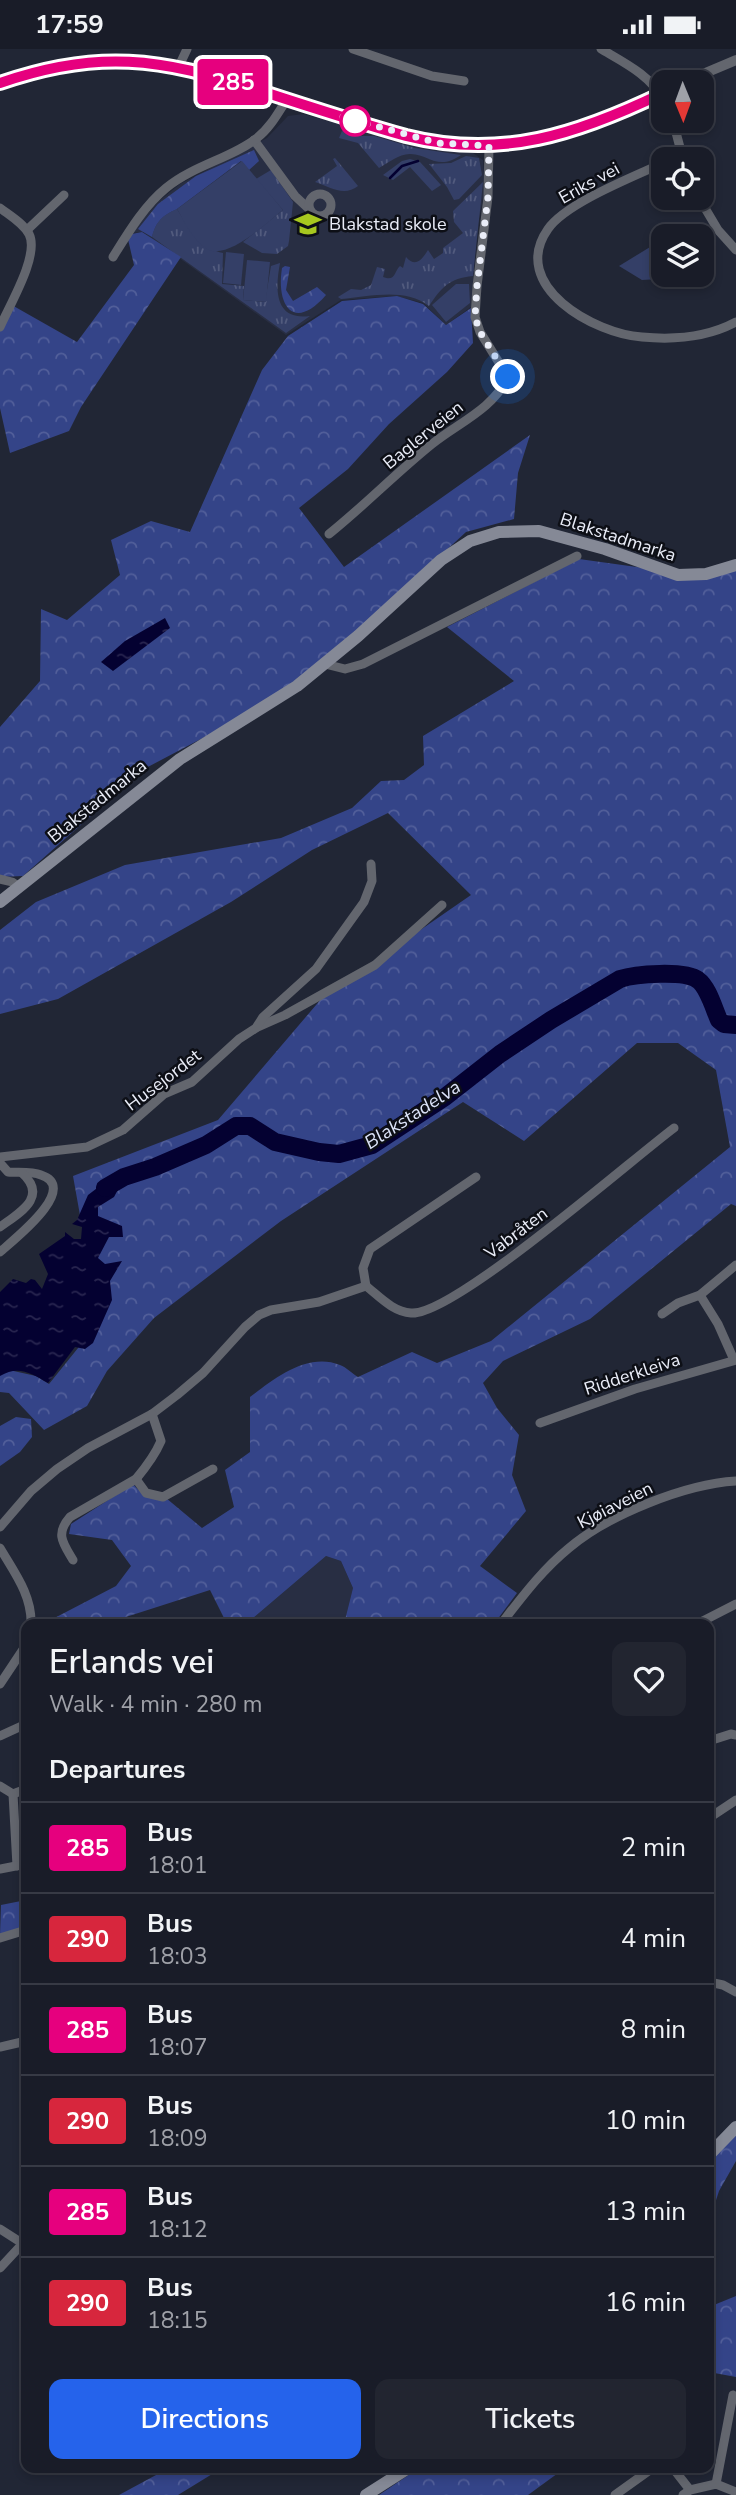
<!DOCTYPE html>
<meta charset="utf-8">
<style>
body{margin:0;font-family:"Nunito Sans",sans-serif;background:#222530;color:#f1f3f6;height:100vh;display:flex;flex-direction:column;font-size:26px;white-space:nowrap}
*{box-sizing:border-box;margin:0}
p{font-size:23px;color:#9fa1a8}
.icon{flex:none;width:38px;height:38px;fill:none;stroke:currentColor;stroke-width:2;stroke-linecap:round;stroke-linejoin:round}
.map{position:relative;flex:1;overflow:hidden}
.side{position:absolute;left:21px;top:1570px;width:693px;height:854px;display:flex;flex-direction:column;background:#191c28;border-radius:14px;box-shadow:0 4px 10px #0003,0 0 0 2px #373a45}
.side>*{flex:none}
.badge{padding:0 14px;border-radius:5px;font-size:24px;line-height:46px}
.needle{width:46px;rotate:179deg}
.tools{position:absolute;left:651px;top:21px;display:grid;gap:14px}
.tools a{display:grid;place-items:center;width:63px;height:63px;border-radius:14px;background:#191c28;box-shadow:0 4px 10px #0003,0 0 0 2px #373a45;font-size:35px}
.you{position:absolute;width:35px;height:35px;margin:-18px;border:5px solid #fff;border-radius:50%;background:#1a73e8;box-shadow:0 0 0 10px #1a73e833}
.map>.badge{position:absolute;translate:-50% -50%;box-shadow:0 0 0 4px #fff}
h2{padding:0 28px;font-size:26px;line-height:63px}
.round{display:grid;place-items:center;flex:none;width:74px;height:74px;border-radius:14px;background:#222530}
.summary{display:flex;align-items:center;justify-content:space-between;height:119px;padding:0 28px}
h1{font-size:33px;font-weight:600;line-height:52px}
.cta{display:flex;gap:14px;margin-top:auto;padding:14px 28px}
.cta a{flex:1;height:80px;border-radius:14px;background:#2563eb;color:#fff;font-size:28px;font-weight:600;line-height:80px;text-align:center}
.cta a+a{background:#222530;color:#f1f3f6}
ul{padding:0;list-style:none}
li{display:flex;align-items:center;gap:21px;height:91px;padding:0 28px;border-top:2px solid #373a45}
li div{flex:1}
li b{display:block;font-size:26px}
li em{font-style:normal}
li .badge{min-width:77px;font-weight:700;text-align:center}
.status{display:flex;justify-content:space-between;align-items:center;height:49px;padding:0 35px;background:#191c28;direction:ltr}
.status svg{height:19px;fill:currentColor}
.map>svg:first-child{display:block}
.built{fill:#282e43}
.grass{fill:url(#grass-tufts)}
.forest{fill:url(#forest-crowns)}
.park{fill:#343f67}
.water{fill:url(#water-ripples)}
.lines{fill:none;stroke-linecap:round;stroke-linejoin:round}
.stream{stroke:#040131;stroke-width:2.5}
.river{stroke:#040131;stroke-width:18}
.minor{stroke:#63666e;stroke-width:9}
.tertiary{stroke:#63666e;stroke-width:10}
.secondary{stroke:#858996;stroke-width:12}
.line-casing{stroke:#fff;stroke-width:16}
.line{stroke:#e6007e;stroke-width:10}
.walk{stroke:#eaedf8;stroke-width:7;stroke-dasharray:0 12.6}
.stop-dot{fill:#fff;stroke:#e6007e;stroke-width:3.5}
.labels{text-anchor:middle;stroke-width:5;stroke-linejoin:round;paint-order:stroke}
.street-label{font-size:18px;fill:#eaedf8;stroke:#0d0f16}
.poi-label{font-size:18px;fill:#eaedf8;stroke:#0d0f16;text-anchor:start}
.water-label{font-size:19px;font-style:italic;fill:#dde4f9;stroke:#0d0f16}
</style>
<div class="status"><b>17:59</b><svg viewBox="0 0 49 12"><path d="M0 12V9h3v3zM5 12V6h3v6zM10 12V3h3v9zM15 12V0h3v12zM26 1h20v11H26zM47 4h2v5h-2z"/></svg></div>
<div class="map">
<svg width="736" height="2446" viewBox="0 0 736 2446">
<defs>
<pattern id="grass-tufts" width="24" height="20" patternUnits="userSpaceOnUse" patternTransform="scale(1.75)"><rect width="24" height="20" fill="#343f67"/><path d="M3 7l-1-3M5 7V3M7 7l1-3M15 17l-1-3M17 17v-4M19 17l1-3" fill="none" stroke="#525b7e"/></pattern>
<pattern id="forest-crowns" width="20" height="18" patternUnits="userSpaceOnUse" patternTransform="scale(1.75)"><rect width="20" height="18" fill="#344488"/><path d="M2 6a3 3 0 1 1 6 0M12 15a3 3 0 1 1 6 0" fill="none" stroke="#525f9a"/></pattern>
<pattern id="water-ripples" width="26" height="14" patternUnits="userSpaceOnUse" patternTransform="scale(1.75)"><rect width="26" height="14" fill="#040131"/><path d="M2 4q2-2 4 0t4 0M15 11q2-2 4 0t4 0" fill="none" stroke="#292650"/></pattern>
</defs>
<rect width="100%" height="100%" fill="#212635"/>
<!-- built -->
<g class="built">
<path d="M 303,65 L 416,97 L 473,104 L 483,111 L 485,139 L 477,180 L 471,258 L 446,276 L 423,254 L 396,247 L 341,251 L 286,286 L 143,183 L 130,184 L 159,152 L 180,135 L 267,89 L 288,67 Z"/>
<path d="M 326,1507 L 341,1512 L 353,1539 L 344,1575 L 246,1575 Z"/>
</g>
<!-- grass -->
<g class="grass">
<path d="M 342,82 L 351,84 L 351,87 L 374,87 L 415,99 L 461,106 C 438,122 430,106 411,105 C 400,104 388,114 379,119 L 358,94 L 339,89 Z"/>
<path d="M 466,107 L 479,109 L 482,126 L 459,150 L 454,151 L 447,138 L 429,115 L 451,114 Z"/>
<path d="M 335,109 L 358,137 C 344,148 330,138 315,133 L 337,117 L 333,110 Z"/>
<path d="M 410,110 L 420,113 L 441,136 L 432,142 L 410,118 L 393,131 L 383,126 L 402,112 Z"/>
<path d="M 271,121 L 293,153 L 289,192 L 288,197 L 277,205 L 262,204 L 243,193 L 283,161 L 256,130 Z"/>
<path d="M 483,133 L 473,227 C 449,229 441,239 429,257 C 405,238 368,248 341,250 L 338,248 L 351,240 L 361,241 L 371,236 L 377,218 L 385,220 L 383,228 C 396,233 394,222 400,217 L 403,219 L 406,208 C 416,220 423,209 428,201 L 434,210 L 443,204 L 443,199 L 463,184 L 454,173 L 453,162 Z"/>
<path d="M 177,160 C 185,174 205,202 223,204 L 222,235 L 244,237 L 243,251 L 265,253 L 271,217 L 280,214 C 275,240 274,272 310,267 L 286,284 L 152,188 C 156,172 163,166 177,160 Z"/>
</g>
<!-- forest -->
<g class="forest">
<path d="M 254,101 L 259,112 L 249,121 L 241,112 L 177,160 C 163,166 156,172 152,188 L 138,180 L 158,155 L 196,127 Z"/>
<path d="M 142,183 L 181,208 L 81,358 L 69,382 L 10,404 L 0,359 L 0,278 L 10,255 L 77,293 L 134,216 L 127,186 Z"/>
<path d="M 285,217 L 290,218 L 286,241 L 293,252 L 317,238 L 326,246 C 294,283 276,257 282,219 Z"/>
<path d="M 397,247 L 423,255 L 446,276 L 471,259 L 473,294 L 447,323 L 389,375 L 348,420 L 299,459 L 344,518 L 530,386 L 518,424 L 514,470 L 466,483 L 335,604 L 254,662 L 144,720 L 23,827 L 0,828 L 0,678 L 40,632 L 41,560 L 67,571 L 120,526 L 111,491 L 151,472 L 190,483 L 262,321 L 288,287 L 342,252 Z"/>
<path d="M 579,510 L 680,524 L 736,517 L 736,1157 L 731,1155 L 590,1270 L 503,1312 L 483,1334 L 497,1359 L 519,1386 L 512,1426 L 526,1462 L 480,1517 L 517,1544 L 494,1575 L 344,1575 L 353,1539 L 341,1512 L 326,1507 L 246,1575 L 226,1573 L 210,1541 L 104,1575 L 43,1575 L 116,1537 L 131,1517 L 112,1491 L 69,1485 L 71,1475 L 133,1435 C 144,1447 149,1452 166,1449 L 202,1479 L 234,1458 L 225,1421 L 250,1403 L 250,1348 C 274,1330 307,1303 340,1316 C 346,1318 353,1325 358,1328 L 412,1303 L 437,1314 L 491,1292 L 730,1098 L 716,1021 L 678,994 L 637,994 L 524,1092 L 463,1053 L 281,1172 L 154,1269 L 107,1322 L 87,1357 L 44,1381 L 9,1344 L 0,1343 L 0,1319 L 36,1327 L 49,1335 L 99,1273 L 73,1127 L 218,1071 L 322,949 L 471,846 L 388,764 L 312,801 L 231,853 L 58,950 L 0,965 L 0,881 L 36,853 L 125,816 L 281,789 L 352,759 L 381,732 L 404,731 L 424,716 L 423,687 L 514,632 L 447,578 Z"/>
<path d="M 16,1368 L 31,1370 L 32,1388 L 20,1403 L 0,1417 L 0,1377 Z"/>
<path d="M 26,1851 L 26,1878 L 0,1886 L 1,1856 Z"/>
<path d="M 736,2085 L 736,2112 L 719,2142 L 709,2173 L 709,2112 Z"/>
<path d="M 736,2247 L 736,2328 L 709,2323 L 709,2258 Z"/>
<path d="M 169,2419 L 222,2419 L 178,2446 L 119,2446 Z"/>
<path d="M 419,2419 L 565,2419 L 528,2446 L 379,2446 Z"/>
</g>
<!-- park -->
<g class="park">
<path d="M 242,112 L 283,161 C 268,173 227,212 207,200 C 193,191 185,174 177,160 Z"/>
<path d="M 655,195 L 663,208 L 663,226 L 674,226 L 676,229 L 642,231 L 619,217 Z"/>
<path d="M 226,203 L 244,205 L 241,236 L 223,234 Z"/>
<path d="M 247,211 L 270,213 L 266,253 L 243,251 Z"/>
<path d="M 456,235 L 469,235 L 470,254 L 446,273 L 432,256 Z"/>
</g>
<!-- water -->
<g class="water">
<path d="M 165,569 L 170,579 L 113,622 L 101,613 L 125,592 Z"/>
<path d="M 113,1127 L 129,1130 L 121,1135 L 114,1148 L 98,1158 L 98,1167 L 122,1177 L 123,1188 L 109,1188 L 98,1209 L 105,1215 L 122,1212 L 110,1232 L 112,1251 L 93,1294 L 85,1300 L 75,1298 L 48,1334 C 31,1324 18,1316 0,1327 L 0,1243 L 13,1230 L 26,1234 L 31,1230 L 35,1231 L 42,1240 L 48,1225 L 39,1205 L 65,1187 L 65,1183 L 74,1190 L 81,1190 L 82,1178 L 72,1175 L 77,1171 L 88,1146 Z"/>
</g>
<g class="lines">
<!-- stream -->
<path class="stream" d="M 390,129 L 402,117 L 418,112"/>
<!-- river -->
<path class="river" d="M 105,1139 L 124,1128 L 155,1118 L 206,1096 L 236,1077 L 250,1077 L 275,1093 L 319,1103 L 339,1105 L 372,1096 L 445,1048 L 500,1005 L 551,971 L 620,930 C 635,925 685,921 698,931 C 708,938 714,960 719,971 L 724,975 L 736,976"/>
<!-- minor -->
<g class="minor">
<path d="M 353,0 L 432,27 L 464,32"/>
<path d="M 601,0 C 623,13 652,27 663,51"/>
<path d="M 180,15 L 187,0"/>
<path d="M 673,72 L 683,110"/>
<path d="M 254,91 L 295,147 L 309,160"/>
<path d="M 663,114 C 633,128 566,154 548,180 C 508,237 595,285 642,288 C 673,291 708,288 736,273"/>
<circle cx="320" cy="156" r="11"/>
<path d="M 699,149 L 718,181 L 736,201"/>
<path d="M 0,159 C 9,166 23,174 29,185 C 40,206 9,257 0,278"/>
<path d="M 27,181 L 64,146"/>
<path d="M 113,208 C 128,184 144,157 166,139 C 194,116 232,109 257,89 C 270,79 278,64 287,50"/>
<path d="M 329,485 C 365,456 396,424 432,395 C 458,374 493,360 508,328 L 480,283 L 475,268 L 477,237 L 488,148 L 489,97"/>
<path d="M 325,615 L 345,620 L 363,615 L 577,507"/>
<path d="M 0,830 L 12,833 L 19,838"/>
<path d="M 258,978 L 285,966 L 375,916 L 442,856"/>
<path d="M 0,1108 L 87,1098 L 123,1081 L 164,1045 L 192,1033 L 239,990 L 256,979 L 263,968 L 316,920 L 364,853 L 372,832 L 371,815"/>
<path d="M 0,1114 L 8,1123 C 18,1124 31,1122 41,1126 C 81,1139 12,1192 0,1203"/>
<path d="M 0,1178 C 19,1164 49,1148 22,1124"/>
<path d="M 366,1237 C 379,1247 393,1263 411,1264 C 452,1268 631,1111 674,1079"/>
<path d="M 700,1246 L 718,1275 L 734,1311"/>
<path d="M 662,1265 L 678,1254 L 700,1246 L 736,1216"/>
<path d="M 540,1374 L 635,1340 L 736,1311"/>
<path d="M 136,1430 L 146,1444 L 163,1448 L 213,1420"/>
<path d="M 0,1478 L 31,1442 L 57,1420 L 88,1399 L 152,1365 L 177,1346 L 203,1324 L 245,1278 L 259,1266 L 271,1261 L 319,1253 L 366,1237 L 363,1219 L 370,1200 L 476,1128"/>
<path d="M 0,1499 C 14,1523 32,1546 31,1575"/>
<path d="M 73,1511 C 63,1494 55,1485 70,1468 L 136,1430 C 146,1418 155,1406 161,1392 L 152,1365"/>
<path d="M 501,1575 C 522,1548 542,1521 569,1499 C 608,1466 685,1435 736,1432"/>
<path d="M 697,1575 L 736,1555"/>
<path d="M 0,1635 L 26,1596"/>
<path d="M 0,1687 L 26,1675"/>
<path d="M 709,1692 L 731,1685 L 736,1686"/>
<path d="M 0,1737 L 13,1745 L 26,1740"/>
<path d="M 13,1745 L 17,1817"/>
<path d="M 709,1769 L 736,1751"/>
<path d="M 0,1820 L 26,1815"/>
<path d="M 0,1889 L 26,1881"/>
<path d="M 709,1933 L 723,1936 L 736,1943"/>
<path d="M 0,1998 L 26,1992"/>
<path d="M 0,2180 L 25,2196"/>
<path d="M 0,2219 L 26,2191"/>
<path d="M 672,2418 L 690,2441"/>
<path d="M 304,2420 L 307,2418"/>
<path d="M 716,2435 L 733,2346"/>
<path d="M 615,2446 L 654,2418"/>
<path d="M 683,2446 L 690,2441 L 716,2435 L 736,2443"/>
</g>
<!-- tertiary -->
<g class="tertiary">
<path d="M 684,33 L 736,11"/>
<path d="M 0,34 C 98,0 166,10 263,42 C 310,58 358,73 406,87 C 504,111 576,86 663,43"/>
</g>
<!-- secondary -->
<g class="secondary">
<path d="M 0,853 L 180,710 L 297,637 L 358,587 L 441,511 L 470,492 L 499,483 L 539,482 L 605,500 L 678,526 L 706,525 L 736,516"/>
<path d="M 709,2106 L 736,2078"/>
<path d="M 366,2446 L 410,2418"/>
</g>
</g>
<g class="lines">
<defs>
<path id="line" d="M 0,34 C 97,0 161,9 258,41 C 307,57 356,73 406,87 C 501,111 578,85 663,44"/>
</defs>
<!-- line casing -->
<use href="#line" class="line-casing"/>
<!-- line -->
<use href="#line" class="line"/>
<!-- walk -->
<path class="walk" d="M 355,72 L 343,68 L 438,94 L 489,97 L 488,148 L 477,237 L 475,268 L 480,283 L 508,328"/>
</g>
<!-- icons -->
<defs>
<symbol id="school-bare" viewBox="-9 -9 18 18"><path d="M0-5L7-2L0 1L-7-2ZM-4 1L0 2.5L4 1V4Q0 6-4 4Z" fill="#a7c81f" stroke="#0d0f16" stroke-width="2.5" paint-order="stroke"/></symbol>
</defs>
<g fill-rule="evenodd">
<use href="#school-bare" x="289" y="156" width="38" height="38"/>
</g>
<!-- markers -->
<circle class="stop-dot" cx="355" cy="72" r="14"/>
<g class="labels">
<!-- street labels -->
<g class="street-label">
<text transform="translate(589 134) rotate(-29)" y="6">Eriks vei</text>
<text transform="translate(423 386) rotate(-39)" y="6">Baglerveien</text>
<text transform="translate(618 488) rotate(18)" y="6">Blakstadmarka</text>
<text transform="translate(97 752) rotate(-39)" y="6">Blakstadmarka</text>
<text transform="translate(163 1031) rotate(-37)" y="6">Husejordet</text>
<text transform="translate(516 1184) rotate(-37)" y="6">Vabråten</text>
<text transform="translate(632 1325) rotate(-18)" y="6">Ridderkleiva</text>
<text transform="translate(615 1456) rotate(-27)" y="6">Kjøiaveien</text>
</g>
<!-- poi labels -->
<g class="poi-label">
<text x="329" y="181">Blakstad skole</text>
</g>
<!-- water labels -->
<g class="water-label">
<text transform="translate(412 1065) rotate(-33)" y="7">Blakstadelva</text>
</g>
</g>
</svg>
<div class="tools">
<a><svg class="needle" viewBox="-14 -14 28 28"><path d="M0-13l5 13h-10z" fill="#e53935"/><path d="M0 13l5-13h-10z" fill="#9fa1a8"/></svg></a>
<a><svg class="icon" aria-label="locate" viewBox="0 0 24 24"><circle cx="12" cy="12" r="6"/><path d="M12 2v4M12 18v4M2 12h4M18 12h4"/></svg></a>
<a><svg class="icon" aria-label="layers" viewBox="0 0 24 24"><path d="M12 4l9 5-9 5-9-5zM3 14l9 5 9-5"/></svg></a>
</div>
<div class="you" style="left:508px;top:328px"></div>
<b class="badge" style="left:233px;top:33px;background:#e6007e;color:#fff">285</b>
<section class="side">
<div class="summary"><div><h1>Erlands vei</h1><p>Walk · 4 min · 280 m</p></div><a class="round"><svg class="icon" aria-label="heart" viewBox="0 0 24 24"><path d="M12 20l-8-8c-3-5 5-10 8-4 3-6 11-1 8 4z"/></svg></a></div>
<h2>Departures</h2>
<ul>
<li><span class="badge" style="background:#e6007e;color:#fff">285</span><div><b>Bus</b><p>18:01</p></div><em>2 min</em></li>
<li><span class="badge" style="background:#d7263d;color:#fff">290</span><div><b>Bus</b><p>18:03</p></div><em>4 min</em></li>
<li><span class="badge" style="background:#e6007e;color:#fff">285</span><div><b>Bus</b><p>18:07</p></div><em>8 min</em></li>
<li><span class="badge" style="background:#d7263d;color:#fff">290</span><div><b>Bus</b><p>18:09</p></div><em>10 min</em></li>
<li><span class="badge" style="background:#e6007e;color:#fff">285</span><div><b>Bus</b><p>18:12</p></div><em>13 min</em></li>
<li><span class="badge" style="background:#d7263d;color:#fff">290</span><div><b>Bus</b><p>18:15</p></div><em>16 min</em></li>
</ul>
<div class="cta"><a>Directions</a><a>Tickets</a></div>
</section>
</div>
